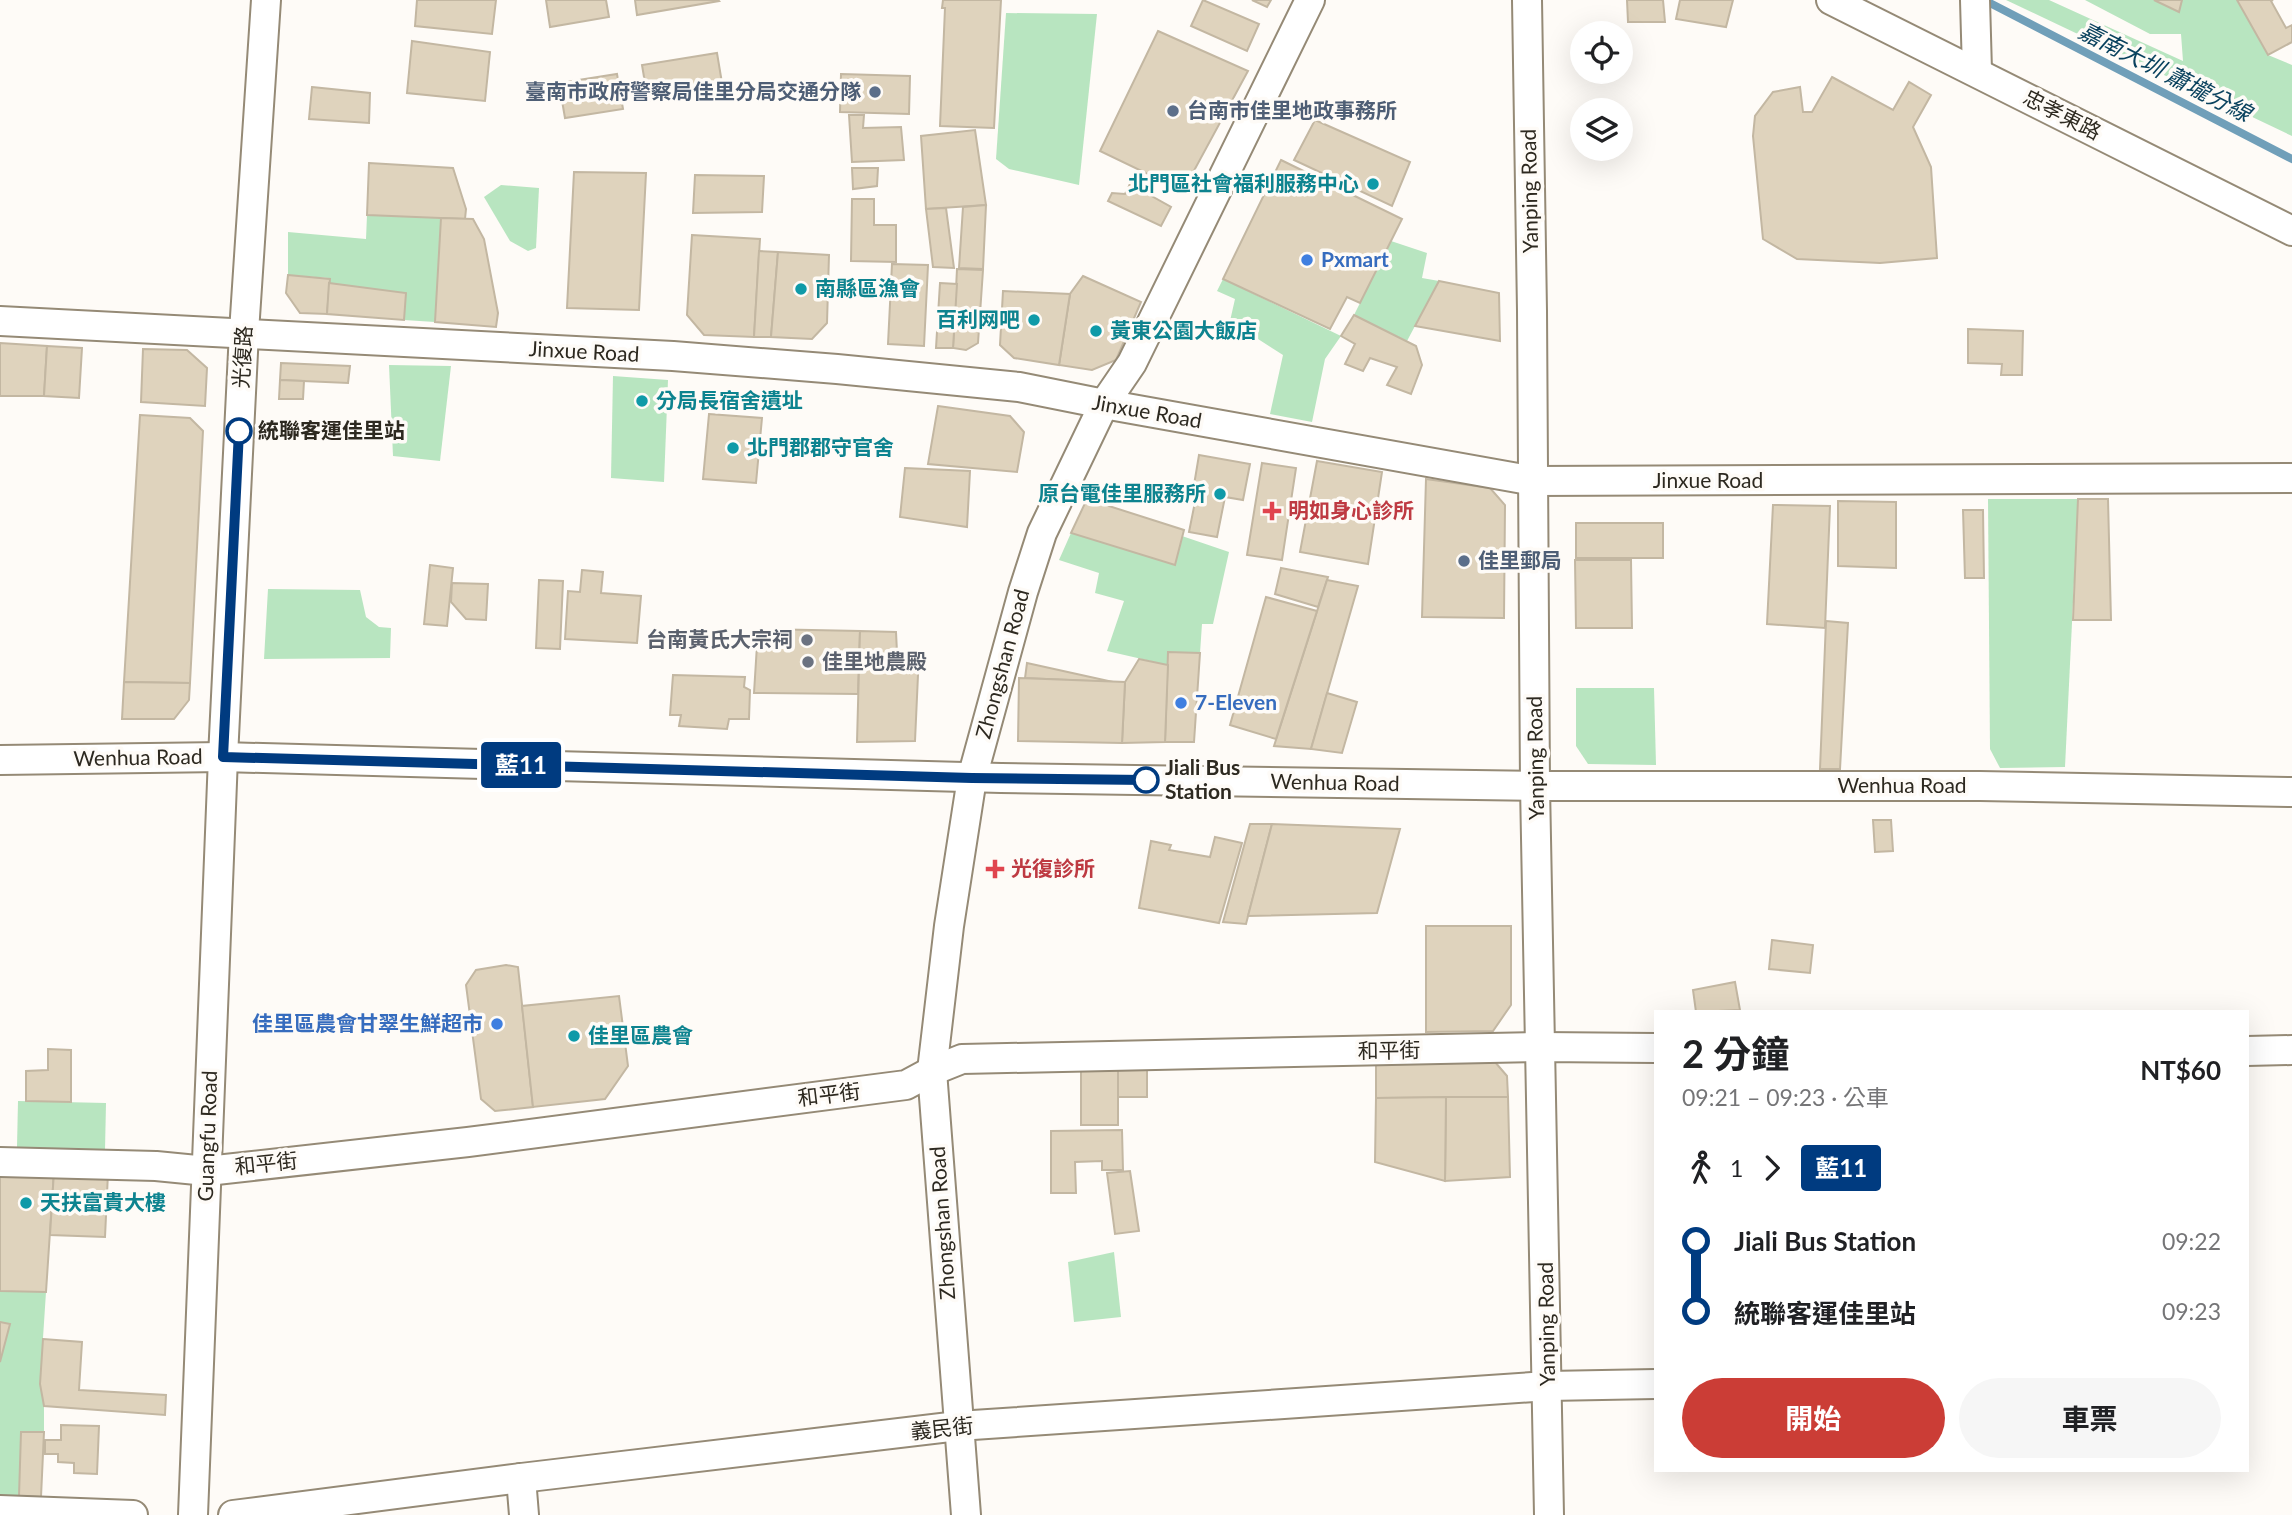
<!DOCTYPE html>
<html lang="zh-TW">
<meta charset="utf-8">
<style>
body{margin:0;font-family:Lato,"Noto Sans TC",sans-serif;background:#f6f6f6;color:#202124;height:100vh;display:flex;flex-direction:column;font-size:26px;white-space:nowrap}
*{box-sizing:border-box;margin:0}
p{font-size:23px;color:#757577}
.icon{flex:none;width:38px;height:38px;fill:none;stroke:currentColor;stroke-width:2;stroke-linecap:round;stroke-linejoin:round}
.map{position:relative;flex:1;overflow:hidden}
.details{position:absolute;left:1654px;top:1010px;width:595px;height:462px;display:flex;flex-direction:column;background:#fff;border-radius:0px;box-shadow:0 7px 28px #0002}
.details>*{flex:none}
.badge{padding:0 14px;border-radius:5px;font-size:24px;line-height:46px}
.fabs{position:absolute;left:1570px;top:21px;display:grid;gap:14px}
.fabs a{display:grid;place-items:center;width:63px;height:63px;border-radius:50%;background:#fff;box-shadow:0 7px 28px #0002;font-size:35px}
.map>.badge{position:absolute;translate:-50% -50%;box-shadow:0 0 0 4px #fff}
.legs{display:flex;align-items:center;gap:10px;height:77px;padding:0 28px;font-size:23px}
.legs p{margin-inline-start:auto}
.overview{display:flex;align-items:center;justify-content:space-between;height:119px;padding:0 28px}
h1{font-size:38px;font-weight:700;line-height:52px}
.primary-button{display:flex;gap:14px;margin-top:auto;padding:14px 28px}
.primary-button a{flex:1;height:80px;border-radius:42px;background:#cb3d36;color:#fff;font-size:28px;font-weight:700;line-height:80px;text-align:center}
.primary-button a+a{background:#f6f6f6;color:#202124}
ul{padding:0 28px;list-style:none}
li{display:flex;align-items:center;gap:24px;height:70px;font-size:26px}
li i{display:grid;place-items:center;width:10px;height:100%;margin:0 9px;background:currentColor}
li i::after{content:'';width:18px;height:18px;margin:-9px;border:5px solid;border-radius:50%;background:#fff}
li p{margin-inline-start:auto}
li:first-child i{background:linear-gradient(#0000 50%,currentColor 0)}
li:last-child i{background:linear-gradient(currentColor 50%,#0000 0)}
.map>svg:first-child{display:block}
.green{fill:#b8e5c0}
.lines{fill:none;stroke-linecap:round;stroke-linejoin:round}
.stream{stroke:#709fb9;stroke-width:8}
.building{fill:#dfd3bd;stroke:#c3b7a2;stroke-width:2}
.minor-casing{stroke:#958a76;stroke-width:32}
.minor{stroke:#fff;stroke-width:28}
.line-1-casing{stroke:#fff;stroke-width:16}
.line-1{stroke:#003b80;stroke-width:10}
.service-dot{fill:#5c6f8a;stroke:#fefbf7;stroke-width:2.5}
.culture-dot{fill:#0f9aa8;stroke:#fefbf7;stroke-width:2.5}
.shop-dot{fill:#3f7fe0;stroke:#fefbf7;stroke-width:2.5}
.stop-1-dot{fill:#fff;stroke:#003b80;stroke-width:3.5}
.health-dot{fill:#e0444e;stroke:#fefbf7;stroke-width:2.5}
.worship-dot{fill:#6b7280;stroke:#fefbf7;stroke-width:2.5}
.labels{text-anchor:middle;stroke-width:7;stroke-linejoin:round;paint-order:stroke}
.service-label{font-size:21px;font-weight:bold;fill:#4e5e75;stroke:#fefbf7;text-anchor:start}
.street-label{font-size:21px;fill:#2d2920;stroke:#fefbf7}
.culture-label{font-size:21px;font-weight:bold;fill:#0d838f;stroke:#fefbf7;text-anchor:start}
.shop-label{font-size:21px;font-weight:bold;fill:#366cbe;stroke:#fefbf7;text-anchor:start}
.stop-label{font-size:21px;font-weight:bold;fill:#2d2920;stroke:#fefbf7;text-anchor:start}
.health-label{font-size:21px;font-weight:bold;fill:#be3a42;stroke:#fefbf7;text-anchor:start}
.worship-label{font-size:21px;font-weight:bold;fill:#5b616d;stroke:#fefbf7;text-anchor:end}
.water-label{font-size:23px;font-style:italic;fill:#0a425e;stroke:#fefbf7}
</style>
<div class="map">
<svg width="2292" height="1515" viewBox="0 0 2292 1515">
<rect width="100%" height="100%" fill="#fefbf7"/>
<!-- green -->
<g class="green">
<path d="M 2006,0 L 2049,0 L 2183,61 L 2181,34 L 2150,34 L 2085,0 L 2154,0 L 2178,12 L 2182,0 L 2237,0 L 2268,55 L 2292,65 L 2292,136 Z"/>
<path d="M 1006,13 L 1097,14 L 1079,185 L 1009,169 L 996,159 Z"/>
<path d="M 501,185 L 539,188 L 536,248 L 528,251 L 510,241 L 484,197 Z"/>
<path d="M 367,215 L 441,218 L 435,322 L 404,320 L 406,293 L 329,283 L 329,278 L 288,275 L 288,232 L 366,239 Z"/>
<path d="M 1391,241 L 1427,253 L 1422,278 L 1439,281 L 1407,341 L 1354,315 Z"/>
<path d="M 1223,279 L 1341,336 L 1325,359 L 1312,422 L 1270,414 L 1283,355 L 1230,321 L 1235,299 L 1217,291 Z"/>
<path d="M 389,365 L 451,366 L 440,461 L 393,456 Z"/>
<path d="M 613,376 L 668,380 L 664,482 L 611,478 Z"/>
<path d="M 1988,499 L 2078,499 L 2065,767 L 2000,768 L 1990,749 Z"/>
<path d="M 1071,533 L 1175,565 L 1182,536 L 1229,552 L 1213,624 L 1202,624 L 1200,653 L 1168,652 L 1168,665 L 1107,651 L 1124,601 L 1095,593 L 1099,573 L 1059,560 Z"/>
<path d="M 268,589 L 360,590 L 366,617 L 379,627 L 391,628 L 390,658 L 264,659 Z"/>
<path d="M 1576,688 L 1654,688 L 1656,765 L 1588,764 L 1576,746 Z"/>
<path d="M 18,1101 L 106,1103 L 105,1150 L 17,1147 Z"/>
<path d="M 1114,1252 L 1121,1317 L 1074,1322 L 1068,1262 Z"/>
<path d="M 0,1291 L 46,1292 L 40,1384 L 44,1406 L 44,1432 L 21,1432 L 19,1496 L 0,1495 L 0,1362 L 10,1325 L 0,1322 Z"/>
</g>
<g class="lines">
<!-- stream -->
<path class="stream" d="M 1984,0 L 2292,159"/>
</g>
<!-- building -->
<g class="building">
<path d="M 417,0 L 496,0 L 492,34 L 415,26 Z"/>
<path d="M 546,0 L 606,0 L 609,17 L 550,27 Z"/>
<path d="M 635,0 L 718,0 L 719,1 L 637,15 Z"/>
<path d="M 943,0 L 1001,0 L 994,128 L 940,126 L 945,8 L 942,8 Z"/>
<path d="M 1203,0 L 1259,24 L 1247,51 L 1191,26 Z"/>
<path d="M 1252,0 L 1271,0 L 1267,7 Z"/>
<path d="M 1627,0 L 1663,0 L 1665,22 L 1628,22 Z"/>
<path d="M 1680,0 L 1733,0 L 1726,27 L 1676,19 Z"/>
<path d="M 2154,0 L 2182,0 L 2179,12 Z"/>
<path d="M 2237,0 L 2273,0 L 2271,1 L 2286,28 L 2292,25 L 2292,42 L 2268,55 Z"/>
<path d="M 1158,31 L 1248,71 L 1183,191 L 1100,151 Z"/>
<path d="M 412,41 L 490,52 L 485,101 L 407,93 Z"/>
<path d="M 717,53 L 723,89 L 648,101 L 642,65 Z"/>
<path d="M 617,74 L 623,109 L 565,118 L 559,83 Z"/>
<path d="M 841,74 L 910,76 L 909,114 L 840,112 Z"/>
<path d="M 1832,77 L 1893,110 L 1909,82 L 1931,95 L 1913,127 L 1931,167 L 1937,258 L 1880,263 L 1797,259 L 1763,239 L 1753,136 L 1755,116 L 1773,92 L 1800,87 L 1803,112 L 1812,112 Z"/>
<path d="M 312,87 L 370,93 L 369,123 L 309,119 Z"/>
<path d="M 849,115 L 864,115 L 863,128 L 901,127 L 904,160 L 852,162 Z"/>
<path d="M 1315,120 L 1410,162 L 1392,206 L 1294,160 Z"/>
<path d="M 975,130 L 986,205 L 926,209 L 921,136 Z"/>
<path d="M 1281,160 L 1402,219 L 1360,303 L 1347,297 L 1330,329 L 1223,279 Z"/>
<path d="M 369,163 L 453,168 L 466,209 L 465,219 L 367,215 Z"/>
<path d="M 852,168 L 878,168 L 877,186 L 853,189 Z"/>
<path d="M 574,172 L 646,173 L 639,310 L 567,308 Z"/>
<path d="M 695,175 L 764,176 L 762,212 L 693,213 Z"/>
<path d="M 1130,184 L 1171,207 L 1161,226 L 1108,201 L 1112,193 L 1125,194 Z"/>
<path d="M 852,199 L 874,199 L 874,225 L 896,225 L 896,262 L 851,261 Z"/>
<path d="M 986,205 L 983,269 L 959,268 L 963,207 Z"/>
<path d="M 946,208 L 954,268 L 933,267 L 926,209 Z"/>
<path d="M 441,218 L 473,219 L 484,239 L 498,313 L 496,327 L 435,322 Z"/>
<path d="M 692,235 L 760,239 L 754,337 L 704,335 L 687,315 Z"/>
<path d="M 759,251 L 778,252 L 771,337 L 754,337 Z"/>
<path d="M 778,252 L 829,255 L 827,323 L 812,339 L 771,337 Z"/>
<path d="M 892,264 L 928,265 L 924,346 L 888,344 Z"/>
<path d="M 957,269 L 983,270 L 978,343 L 966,350 L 953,348 Z"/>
<path d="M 288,275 L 330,279 L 327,314 L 300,313 L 286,293 Z"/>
<path d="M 1083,276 L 1141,302 L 1116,360 L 1092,370 L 1059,365 L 1070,294 Z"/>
<path d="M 1439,281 L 1499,293 L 1500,341 L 1415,326 Z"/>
<path d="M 329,283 L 406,293 L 404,320 L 327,314 Z"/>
<path d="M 940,283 L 957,284 L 953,348 L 936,348 Z"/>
<path d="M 1003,291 L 1070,294 L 1059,365 L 1014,358 L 1000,345 Z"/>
<path d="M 1354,315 L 1416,346 L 1422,365 L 1411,394 L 1387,385 L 1397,367 L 1370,358 L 1363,371 L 1345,364 L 1355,344 L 1341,336 Z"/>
<path d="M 1968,329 L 2023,331 L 2022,375 L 2001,375 L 2002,364 L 1968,363 Z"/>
<path d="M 0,343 L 47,346 L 44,396 L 0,396 Z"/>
<path d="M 47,346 L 82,348 L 79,398 L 44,396 Z"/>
<path d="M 143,349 L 187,350 L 207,368 L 205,406 L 141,402 Z"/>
<path d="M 281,363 L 350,366 L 348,383 L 280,380 Z"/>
<path d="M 280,380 L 304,381 L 303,399 L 279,399 Z"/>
<path d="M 938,406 L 1010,416 L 1024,432 L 1017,472 L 928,464 Z"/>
<path d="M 709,414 L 762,418 L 756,483 L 703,479 Z"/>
<path d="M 140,415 L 190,418 L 203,431 L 190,683 L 124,682 Z"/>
<path d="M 1199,455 L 1250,464 L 1243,500 L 1225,497 L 1217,537 L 1189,532 L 1197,492 L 1193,491 Z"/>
<path d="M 1317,461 L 1382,472 L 1368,564 L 1300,552 Z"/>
<path d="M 1262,463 L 1296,468 L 1282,560 L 1247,555 Z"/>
<path d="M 905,468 L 970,471 L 967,527 L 900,517 Z"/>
<path d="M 1426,479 L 1490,488 L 1505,505 L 1504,618 L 1422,617 Z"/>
<path d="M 1087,499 L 1184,530 L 1175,565 L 1071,533 Z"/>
<path d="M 2078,499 L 2108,499 L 2111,620 L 2073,620 Z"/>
<path d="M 1838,501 L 1896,502 L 1896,568 L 1838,566 Z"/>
<path d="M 1773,505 L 1830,506 L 1825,628 L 1767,624 Z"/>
<path d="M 1963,510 L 1983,510 L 1984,578 L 1965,578 Z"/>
<rect x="1576" y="523" width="87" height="35"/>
<path d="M 1575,560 L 1631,560 L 1632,628 L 1576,628 Z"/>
<path d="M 430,565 L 453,568 L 447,626 L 424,624 Z"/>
<path d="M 1281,568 L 1328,577 L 1318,607 L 1275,594 Z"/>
<path d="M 582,570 L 603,572 L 601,593 L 641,596 L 637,643 L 565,639 L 568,591 L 580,592 Z"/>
<path d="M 539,580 L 563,581 L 560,649 L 536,648 Z"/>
<path d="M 1327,580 L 1358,586 L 1311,749 L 1274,746 Z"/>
<path d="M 452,583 L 488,584 L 486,620 L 466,619 L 451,602 Z"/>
<path d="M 1266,597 L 1317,611 L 1276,739 L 1230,725 Z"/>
<path d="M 1826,621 L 1848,623 L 1840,769 L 1820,769 Z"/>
<path d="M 758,629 L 860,631 L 858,694 L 754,693 Z"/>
<path d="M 860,631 L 896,632 L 897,652 L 919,653 L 915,741 L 857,742 Z"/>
<path d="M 1168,652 L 1200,653 L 1194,742 L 1165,742 Z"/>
<path d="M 1139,659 L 1168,665 L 1165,742 L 1122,743 L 1125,682 Z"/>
<path d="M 1027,663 L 1113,682 L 1025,678 Z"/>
<path d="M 673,675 L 745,677 L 744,687 L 750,690 L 749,719 L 729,719 L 727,729 L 679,726 L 681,715 L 670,715 Z"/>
<path d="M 1019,678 L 1125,682 L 1122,743 L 1018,741 Z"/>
<path d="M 124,682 L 190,683 L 189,700 L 174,719 L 122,719 Z"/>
<path d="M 1327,693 L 1357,702 L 1342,753 L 1311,749 Z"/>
<path d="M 1873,820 L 1891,820 L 1893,851 L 1875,852 Z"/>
<path d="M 1250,824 L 1272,824 L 1246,924 L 1223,922 Z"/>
<path d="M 1272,824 L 1400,829 L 1377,913 L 1248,916 Z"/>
<path d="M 1215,837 L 1242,843 L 1219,923 L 1139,908 L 1151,841 L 1171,845 L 1169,850 L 1210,857 Z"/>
<path d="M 1426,926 L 1511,926 L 1511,1005 L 1493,1031 L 1426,1032 Z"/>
<path d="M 1772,940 L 1813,945 L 1810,973 L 1769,969 Z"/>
<path d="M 506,965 L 518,967 L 533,1107 L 495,1111 L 481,1099 L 466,985 L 476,970 Z"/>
<path d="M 1735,982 L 1740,1010 L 1696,1012 L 1693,990 Z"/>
<path d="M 619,996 L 628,1066 L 605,1099 L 533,1107 L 522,1006 Z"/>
<path d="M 48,1049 L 71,1050 L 71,1102 L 26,1101 L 26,1071 L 48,1070 Z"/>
<path d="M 1495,1062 L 1507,1076 L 1508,1097 L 1376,1098 L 1376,1064 Z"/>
<rect x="1081" y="1069" width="37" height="56"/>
<rect x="1118" y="1069" width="29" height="28"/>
<path d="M 1446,1097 L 1508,1097 L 1510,1177 L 1445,1181 Z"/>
<path d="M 1446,1097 L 1445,1181 L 1375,1162 L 1376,1098 Z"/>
<path d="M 1122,1130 L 1123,1170 L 1102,1170 L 1102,1161 L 1075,1162 L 1076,1193 L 1051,1193 L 1051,1131 Z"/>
<path d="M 0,1170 L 54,1171 L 46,1292 L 0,1291 Z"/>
<path d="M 54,1171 L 108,1173 L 105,1237 L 50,1235 Z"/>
<path d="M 1130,1171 L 1139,1231 L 1115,1234 L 1107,1173 Z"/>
<path d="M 0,1322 L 10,1324 L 0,1362 Z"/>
<path d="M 43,1339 L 82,1342 L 79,1390 L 166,1395 L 165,1415 L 44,1406 L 40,1384 Z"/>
<path d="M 61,1425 L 99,1426 L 97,1474 L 74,1473 L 74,1463 L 58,1462 L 58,1454 L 45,1454 L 45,1440 L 61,1440 Z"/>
<path d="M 21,1432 L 44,1432 L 41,1497 L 19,1496 Z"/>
</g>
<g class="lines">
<defs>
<g id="minor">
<path d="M 1527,0 L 1532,311 L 1535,786 L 1549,1515"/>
<path d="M 1831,0 L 2292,231"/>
<path d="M 1975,0 L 1977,71"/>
<path d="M 0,321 L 673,356 L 837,369 L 1019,387 L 1104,404 L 1534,481 L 2292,478"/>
<path d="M 0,760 L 223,757 L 1001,778 L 1535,786 L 1980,786 L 2292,792"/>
<path d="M 2247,1051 L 2292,1050"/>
<path d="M 0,1162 L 156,1166 L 207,1171 L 468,1142 L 906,1085 L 932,1071 L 962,1059 L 1541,1047 L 1656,1048"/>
<path d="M 521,1478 L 524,1515"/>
<path d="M 0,1510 L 133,1515"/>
<path d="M 193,1515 L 223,757 L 244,332 L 266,0"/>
<path d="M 233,1515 L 521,1478 L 958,1426 L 1548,1386 L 1656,1384"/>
<path d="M 966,1515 L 932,1071 L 949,926 L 972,778 L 1023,592 L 1042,533 L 1104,404 L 1132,363 L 1310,0"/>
</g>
</defs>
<!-- minor casing -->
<use href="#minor" class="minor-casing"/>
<!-- minor -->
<use href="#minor" class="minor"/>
</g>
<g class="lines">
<defs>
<path id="line-1" d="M 239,431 L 223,757 L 972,778 L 1146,780"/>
</defs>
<!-- line-1 casing -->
<use href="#line-1" class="line-1-casing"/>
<!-- line-1 -->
<use href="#line-1" class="line-1"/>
</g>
<!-- markers -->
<g class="service-dot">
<circle cx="875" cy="92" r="7"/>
<circle cx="1173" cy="111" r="7"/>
<circle cx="1464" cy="561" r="7"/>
</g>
<g class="culture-dot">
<circle cx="1373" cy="184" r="7"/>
<circle cx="801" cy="289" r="7"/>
<circle cx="1034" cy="320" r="7"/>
<circle cx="1096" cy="331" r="7"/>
<circle cx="642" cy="401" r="7"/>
<circle cx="733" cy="448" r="7"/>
<circle cx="1220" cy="494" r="7"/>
<circle cx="574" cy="1036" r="7"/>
<circle cx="26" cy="1203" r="7"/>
</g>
<g class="shop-dot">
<circle cx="1307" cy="260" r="7"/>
<circle cx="1181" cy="703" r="7"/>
<circle cx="497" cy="1024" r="7"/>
</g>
<g class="stop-1-dot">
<circle cx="239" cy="431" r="12"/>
<circle cx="1146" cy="780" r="12"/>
</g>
<g class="health-dot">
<path d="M1268.5 500.5h7v7h7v7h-7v7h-7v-7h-7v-7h7z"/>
<path d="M991.5 858.5h7v7h7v7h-7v7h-7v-7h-7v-7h7z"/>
</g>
<g class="worship-dot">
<circle cx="807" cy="640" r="7"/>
<circle cx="808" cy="662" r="7"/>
</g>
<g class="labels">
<!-- service labels -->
<g class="service-label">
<text x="861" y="99" text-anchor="end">臺南市政府警察局佳里分局交通分隊</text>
<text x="1187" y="118">台南市佳里地政事務所</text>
<text x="1478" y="568">佳里郵局</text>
</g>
<!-- street labels -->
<g class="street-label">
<text transform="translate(2062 115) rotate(27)" y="7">忠孝東路</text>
<text transform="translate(1530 191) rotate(-91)" y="7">Yanping Road</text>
<text transform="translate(584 352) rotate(3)" y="7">Jinxue Road</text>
<text transform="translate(243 357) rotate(-87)" y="7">光復路</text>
<text transform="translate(1147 412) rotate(10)" y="7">Jinxue Road</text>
<text x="1708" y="488">Jinxue Road</text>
<text transform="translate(1003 664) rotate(-75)" y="7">Zhongshan Road</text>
<text transform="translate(138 758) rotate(-1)" y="7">Wenhua Road</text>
<text transform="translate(1536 758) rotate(-91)" y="7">Yanping Road</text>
<text transform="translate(1335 783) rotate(1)" y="7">Wenhua Road</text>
<text x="1902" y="793">Wenhua Road</text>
<text transform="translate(1389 1051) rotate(-1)" y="7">和平街</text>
<text transform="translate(829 1095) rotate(-7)" y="7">和平街</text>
<text transform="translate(208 1136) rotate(-88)" y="7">Guangfu Road</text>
<text transform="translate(266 1164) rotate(-6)" y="7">和平街</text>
<text transform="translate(943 1223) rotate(-94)" y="7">Zhongshan Road</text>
<text transform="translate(1547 1324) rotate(-91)" y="7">Yanping Road</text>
<text transform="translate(942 1429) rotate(-6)" y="7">義民街</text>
</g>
<!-- culture labels -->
<g class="culture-label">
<text x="1359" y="191" text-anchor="end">北門區社會福利服務中心</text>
<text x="815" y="296">南縣區漁會</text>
<text x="1020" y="327" text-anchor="end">百利网吧</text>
<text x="1110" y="338">黃東公園大飯店</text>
<text x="656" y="408">分局長宿舍遺址</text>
<text x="747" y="455">北門郡郡守官舍</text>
<text x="1206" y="501" text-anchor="end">原台電佳里服務所</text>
<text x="588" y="1043">佳里區農會</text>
<text x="40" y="1210">天扶富貴大樓</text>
</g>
<!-- shop labels -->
<g class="shop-label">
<text x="1321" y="267">Pxmart</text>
<text x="1195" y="710">7-Eleven</text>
<text x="483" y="1031" text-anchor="end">佳里區農會甘翠生鮮超市</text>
</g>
<!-- stop labels -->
<g class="stop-label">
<text x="258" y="438">統聯客運佳里站</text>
<text x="1165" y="775">Jiali Bus<tspan x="1165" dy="24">Station</tspan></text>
</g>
<!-- health labels -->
<g class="health-label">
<text x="1288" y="518">明如身心診所</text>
<text x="1011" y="876">光復診所</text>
</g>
<!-- worship labels -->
<g class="worship-label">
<text x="793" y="647">台南黃氏大宗祠</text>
<text x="822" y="669" text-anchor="start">佳里地農殿</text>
</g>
<!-- water labels -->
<g class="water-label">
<text transform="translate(2165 72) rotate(27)" y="8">嘉南大圳 蕭壠分線</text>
</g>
</g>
</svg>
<div class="fabs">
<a><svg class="icon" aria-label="locate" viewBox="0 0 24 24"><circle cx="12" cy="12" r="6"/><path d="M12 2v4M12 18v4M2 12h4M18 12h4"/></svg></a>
<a><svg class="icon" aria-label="layers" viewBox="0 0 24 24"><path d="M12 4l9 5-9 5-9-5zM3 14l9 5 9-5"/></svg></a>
</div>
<b class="badge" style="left:521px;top:765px;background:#003b80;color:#fff">藍11</b>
<section class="details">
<div class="overview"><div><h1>2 分鐘</h1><p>09:21 – 09:23 · 公車</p></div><b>NT$60</b></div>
<div class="legs"><svg class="icon" aria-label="walk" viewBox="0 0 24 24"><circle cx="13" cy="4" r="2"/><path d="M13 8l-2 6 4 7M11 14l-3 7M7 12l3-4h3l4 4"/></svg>1<svg class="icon" aria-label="forward" viewBox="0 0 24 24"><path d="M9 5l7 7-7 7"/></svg><b class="badge" style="background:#003b80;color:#fff">藍11</b></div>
<ul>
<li><i style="color:#003b80"></i><b>Jiali Bus Station</b><p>09:22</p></li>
<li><i style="color:#003b80"></i><b>統聯客運佳里站</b><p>09:23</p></li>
</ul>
<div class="primary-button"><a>開始</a><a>車票</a></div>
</section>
</div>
